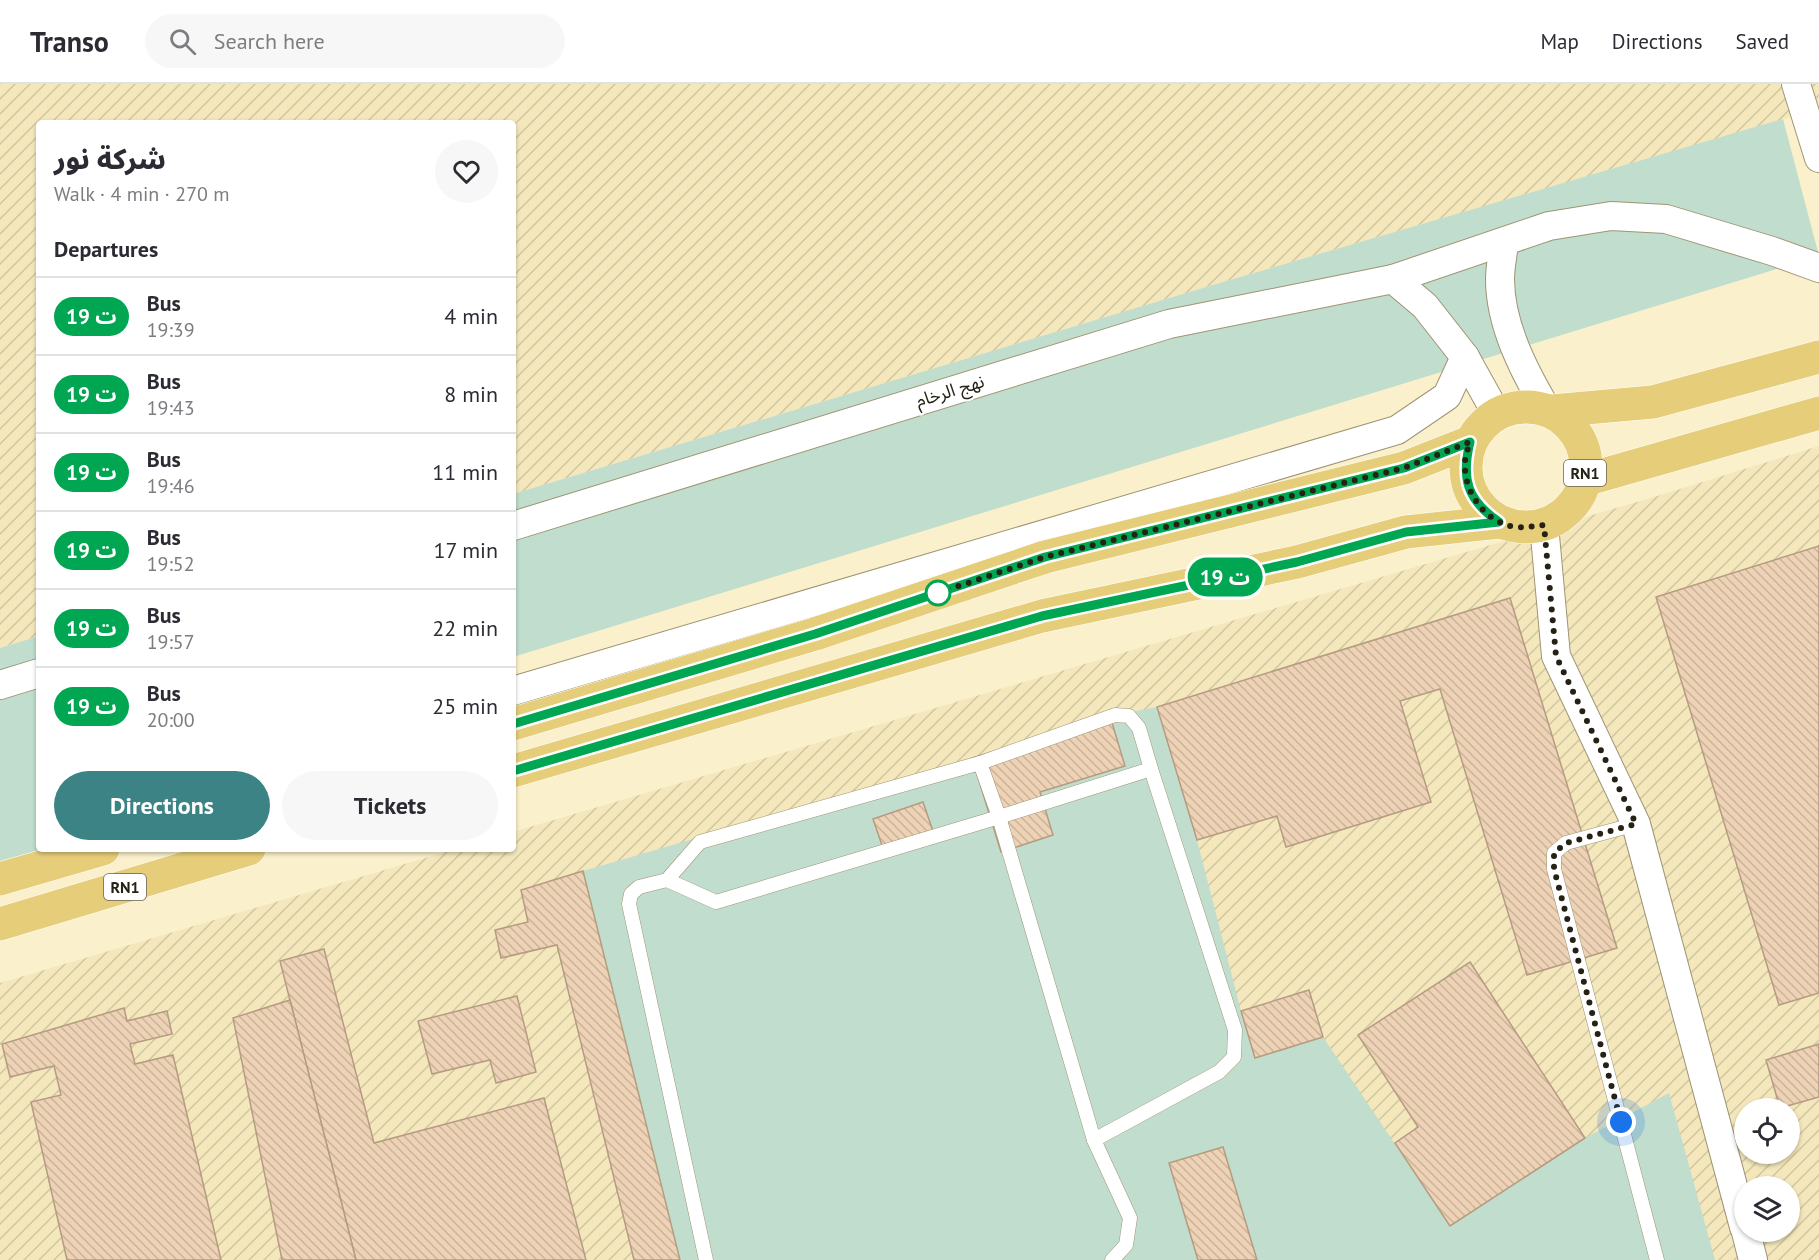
<!DOCTYPE html>
<meta charset="utf-8">
<style>
body{margin:0;font-family:"PT Sans","Noto Sans Arabic",sans-serif;background:#f7f7f7;color:#2b2b33;height:100vh;display:flex;flex-direction:column;font-size:22px;white-space:nowrap}
*{box-sizing:border-box;margin:0}
p{font-size:20px;color:#7c7c81}
.icon{flex:none;width:33px;height:33px;fill:none;stroke:currentColor;stroke-width:2;stroke-linecap:round;stroke-linejoin:round}
.map{position:relative;flex:1;overflow:hidden}
.drawer{position:absolute;left:36px;top:36px;width:480px;height:732px;display:flex;flex-direction:column;background:#fff;border-radius:6px;box-shadow:0 2px 4px #0004}
.drawer>*{flex:none}
.badge{padding:0 12px;border-radius:20px;font-size:21px;line-height:39px}
.controls{position:absolute;left:1734px;top:1014px;display:grid;gap:12px}
.controls a{display:grid;place-items:center;width:66px;height:66px;border-radius:50%;background:#fff;box-shadow:0 2px 4px #0004;font-size:30px}
.you{position:absolute;width:30px;height:30px;margin:-15px;border:4px solid #fff;border-radius:50%;background:#1a73e8;box-shadow:0 0 0 9px #1a73e833}
.map>.badge{position:absolute;translate:-50% -50%;box-shadow:0 0 0 3px #fff}
h2{padding:0 18px;font-size:22px;line-height:54px}
.round{display:grid;place-items:center;flex:none;width:63px;height:63px;border-radius:32px;background:#f7f7f7}
.head{display:flex;align-items:center;justify-content:space-between;height:102px;padding:0 18px}
h1{font-size:28px;font-weight:800;line-height:45px}
.action{display:flex;gap:12px;margin-top:auto;padding:12px 18px}
.action a{flex:1;height:69px;border-radius:36px;background:#3b8385;color:#fff;font-size:24px;font-weight:800;line-height:69px;text-align:center}
.action a+a{background:#f7f7f7;color:#2b2b33}
ul{padding:0;list-style:none}
li{display:flex;align-items:center;gap:18px;height:78px;padding:0 18px;border-top:2px solid #e1e1e2}
li div{flex:1}
li b{display:block;font-size:22px}
li em{font-style:normal}
li .badge{min-width:66px;font-weight:700;text-align:center}
header{display:flex;align-items:center;gap:36px;box-sizing:border-box;height:84px;padding:0 30px;background:#fff;border-bottom:2px solid #e1e1e2}
header strong{font-size:28px}
nav{display:flex;gap:33px;margin-inline-start:auto;font-size:21px}
.search{width:420px;height:54px;background:#f7f7f7;display:flex;align-items:center;gap:15px;box-sizing:border-box;padding:0 21px;border-radius:33px;color:#7c7c81;font-size:22px}
.map>svg:first-child{display:block}
.industrial{fill:url(#industrial-furrows);fill-rule:evenodd}
.green{fill:#c0ddcd}
.building{fill:url(#building-back-hatch);stroke:#b59b80;stroke-width:1.5}
.lines{fill:none;stroke-linecap:round;stroke-linejoin:round}
.lane-casing{stroke:#9e9573;stroke-width:15}
.street-casing{stroke:#9e9573;stroke-width:30}
.primary-casing{stroke:#fff;stroke-width:34}
.lane{stroke:#fff;stroke-width:14}
.street{stroke:#fff;stroke-width:28}
.primary{stroke:#e6cd79;stroke-width:33}
.line-casing{stroke:#fff;stroke-width:14}
.line{stroke:#00a651;stroke-width:9}
.walk{stroke:#252114;stroke-width:6;stroke-dasharray:0 10.8}
.stop-dot{fill:#fff;stroke:#00a651;stroke-width:3}
.labels{text-anchor:middle;stroke-width:4.5;stroke-linejoin:round;paint-order:stroke}
.shield{fill:#fff;stroke:#66645a;stroke-width:1.5}
.shield-label{font-size:16px;font-weight:bold;fill:#252114}
.street-label{font-size:18px;fill:#252114;stroke:#fff}
</style>
<header>
<strong>Transo</strong>
<div class="search"><svg class="icon" aria-label="search" viewBox="0 0 24 24"><circle cx="10" cy="10" r="6"/><path d="M15 15l6 6"/></svg>Search here</div>
<nav><a>Map</a><a>Directions</a><a>Saved</a></nav>
</header>
<div class="map">
<svg width="1819" height="1176" viewBox="0 0 1819 1176">
<defs>
<pattern id="industrial-furrows" width="10" height="10" patternUnits="userSpaceOnUse" patternTransform="scale(1.5)"><rect width="10" height="10" fill="#f3e7bb"/><path d="M-1 1l2-2M0 10L10 0M9 11l2-2" fill="none" stroke="#d0c6a0"/></pattern>
<pattern id="building-back-hatch" width="6" height="6" patternUnits="userSpaceOnUse" patternTransform="scale(1.5)"><rect width="6" height="6" fill="#edd2b5"/><path d="M-1 5l2 2M0 0l6 6M5-1l2 2" fill="none" stroke="#cbb49b"/></pattern>
</defs>
<rect width="100%" height="100%" fill="#faf0cc"/>
<!-- industrial -->
<g class="industrial">
<path d="M 0,0 L 1819,0 L 1819,25 L 1223,198 L 513,410 L 513,39 L 39,39 L 39,552 L 0,564 Z"/>
<path d="M 1819,362 L 1819,1176 L 0,1176 L 0,899 L 456,765 L 513,765 L 513,748 L 1664,410 ZM 1744,1024 L 1790,1024 L 1790,1070 L 1744,1070 ZM 1744,1102 L 1790,1102 L 1790,1148 L 1744,1148 Z"/>
</g>
<!-- green -->
<g class="green">
<path d="M 1783,35 L 1819,172 L 513,573 L 513,410 L 1223,198 Z"/>
<path d="M 39,552 L 39,765 L 43,765 L 0,777 L 0,564 Z"/>
<path d="M 1157,623 L 1197,756 L 1241,927 L 1255,973 L 1323,953 L 1450,1142 L 1585,1054 L 1669,1009 L 1715,1176 L 680,1176 L 583,787 L 972,674 L 1110,632 Z"/>
</g>
<!-- building -->
<g class="building">
<path d="M 1819,462 L 1819,909 L 1779,921 L 1656,513 Z"/>
<path d="M 1510,514 L 1617,864 L 1527,891 L 1440,605 L 1400,617 L 1431,718 L 1286,763 L 1277,732 L 1197,756 L 1157,623 Z"/>
<path d="M 1110,632 L 1125,682 L 1040,708 L 1053,751 L 1001,768 L 972,674 Z"/>
<path d="M 923,718 L 936,756 L 886,773 L 873,735 Z"/>
<path d="M 583,787 L 680,1176 L 634,1176 L 557,861 L 501,874 L 495,846 L 528,838 L 521,806 Z"/>
<path d="M 324,865 L 374,1059 L 544,1014 L 586,1176 L 356,1176 L 280,877 Z"/>
<path d="M 1470,878 L 1585,1054 L 1450,1142 L 1395,1059 L 1418,1043 L 1358,951 Z"/>
<path d="M 1309,906 L 1323,953 L 1255,974 L 1241,927 Z"/>
<path d="M 517,912 L 536,988 L 496,999 L 490,976 L 432,990 L 418,937 Z"/>
<path d="M 290,916 L 356,1176 L 282,1176 L 233,934 Z"/>
<path d="M 124,924 L 127,937 L 167,927 L 172,950 L 130,960 L 135,980 L 173,971 L 221,1176 L 67,1176 L 31,1018 L 61,1011 L 54,982 L 10,993 L 2,960 Z"/>
<path d="M 1819,960 L 1819,1013 L 1780,1024 L 1766,976 Z"/>
<path d="M 1223,1063 L 1257,1176 L 1198,1176 L 1169,1079 Z"/>
</g>
<g class="lines">
<defs>
<g id="lane">
<path d="M 980,679 L 999,733 L 1094,1056 L 1130,1134 L 1126,1161 L 1112,1176"/>
<path d="M 1636,740 L 1566,759 L 1554,769 L 1554,785 L 1657,1176"/>
<path d="M 667,796 L 716,818 L 999,733 L 1151,685"/>
<path d="M 706,1176 L 629,820 L 631,810 L 639,803 L 667,796 L 700,758 L 980,679 L 1115,631 L 1129,632 L 1139,644 L 1151,685 L 1235,946 L 1234,973 L 1219,988 L 1094,1056"/>
</g>
<g id="street">
<path d="M 1796,0 L 1819,74"/>
<path d="M 1504,158 C 1503,170 1500,183 1500,195 C 1500,241 1524,287 1547,326"/>
<path d="M 1393,195 L 1425,222 L 1465,273 L 1496,329"/>
<path d="M 1544,441 L 1556,572 L 1636,740 L 1744,1143"/>
<path d="M 513,442 L 1169,240 L 1393,195 L 1549,142 L 1611,132 L 1666,135 L 1772,167 L 1819,184"/>
<path d="M 0,601 L 39,589"/>
<path d="M 513,607 L 1397,346 L 1447,312 L 1465,273"/>
<path d="M 1746,1148 L 1753,1176"/>
</g>
<g id="primary">
<circle cx="1526" cy="383" r="60"/>
<path d="M 1552,327 L 1653,318 L 1819,273"/>
<path d="M 1585,396 L 1819,329"/>
<path d="M 513,640 L 815,550 L 1045,473 L 1404,384 L 1470,358"/>
<path d="M 513,687 L 1042,532 L 1297,478 L 1406,448 L 1499,438"/>
<path d="M 0,795 L 103,765"/>
<path d="M 0,840 L 249,765"/>
</g>
</defs>
<!-- lane casing -->
<use href="#lane" class="lane-casing"/>
<!-- street casing -->
<use href="#street" class="street-casing"/>
<!-- primary casing -->
<use href="#primary" class="primary-casing"/>
<!-- lane -->
<use href="#lane" class="lane"/>
<!-- street -->
<use href="#street" class="street"/>
<!-- primary -->
<use href="#primary" class="primary"/>
</g>
<g class="lines">
<defs>
<path id="line" d="M 513,640 L 815,550 L 1045,473 L 1404,384 L 1470,358 C 1461,395 1467,416 1499,438 L 1406,448 L 1297,478 L 1042,532 L 513,687"/>
</defs>
<!-- line casing -->
<use href="#line" class="line-casing"/>
<!-- line -->
<use href="#line" class="line"/>
<!-- walk -->
<path class="walk" d="M 938,509 L 1045,473 L 1404,384 L 1470,358 C 1468,364 1466,371 1465,377 C 1463,407 1484,438 1515,443 C 1525,444 1534,442 1544,441 L 1556,572 L 1636,740 L 1566,759 L 1554,769 L 1554,785 L 1621,1038"/>
</g>
<!-- markers -->
<circle class="stop-dot" cx="938" cy="509" r="12"/>
<g class="labels">
<!-- shield labels -->
<g class="shield">
<rect x="1564" y="376" width="42" height="26" rx="4.5"/>
<rect x="104" y="790" width="42" height="26" rx="4.5"/>
</g>
<g class="shield-label">
<text x="1585" y="395">RN1</text>
<text x="125" y="809">RN1</text>
</g>
<!-- street labels -->
<g class="street-label">
<text transform="translate(950 307) rotate(-17)" y="6">نهج الرخام</text>
</g>
</g>
</svg>
<div class="controls">
<a><svg class="icon" aria-label="locate" viewBox="0 0 24 24"><circle cx="12" cy="12" r="6"/><path d="M12 2v4M12 18v4M2 12h4M18 12h4"/></svg></a>
<a><svg class="icon" aria-label="layers" viewBox="0 0 24 24"><path d="M12 4l9 5-9 5-9-5zM3 14l9 5 9-5"/></svg></a>
</div>
<div class="you" style="left:1621px;top:1038px"></div>
<b class="badge" style="left:1225px;top:493px;background:#00a651;color:#fff">19 ت</b>
<section class="drawer">
<div class="head"><div><h1>شركة نور</h1><p>Walk · 4 min · 270 m</p></div><a class="round"><svg class="icon" aria-label="heart" viewBox="0 0 24 24"><path d="M12 20l-8-8c-3-5 5-10 8-4 3-6 11-1 8 4z"/></svg></a></div>
<h2>Departures</h2>
<ul>
<li><span class="badge" style="background:#00a651;color:#fff">19 ت</span><div><b>Bus</b><p>19:39</p></div><em>4 min</em></li>
<li><span class="badge" style="background:#00a651;color:#fff">19 ت</span><div><b>Bus</b><p>19:43</p></div><em>8 min</em></li>
<li><span class="badge" style="background:#00a651;color:#fff">19 ت</span><div><b>Bus</b><p>19:46</p></div><em>11 min</em></li>
<li><span class="badge" style="background:#00a651;color:#fff">19 ت</span><div><b>Bus</b><p>19:52</p></div><em>17 min</em></li>
<li><span class="badge" style="background:#00a651;color:#fff">19 ت</span><div><b>Bus</b><p>19:57</p></div><em>22 min</em></li>
<li><span class="badge" style="background:#00a651;color:#fff">19 ت</span><div><b>Bus</b><p>20:00</p></div><em>25 min</em></li>
</ul>
<div class="action"><a>Directions</a><a>Tickets</a></div>
</section>
</div>
